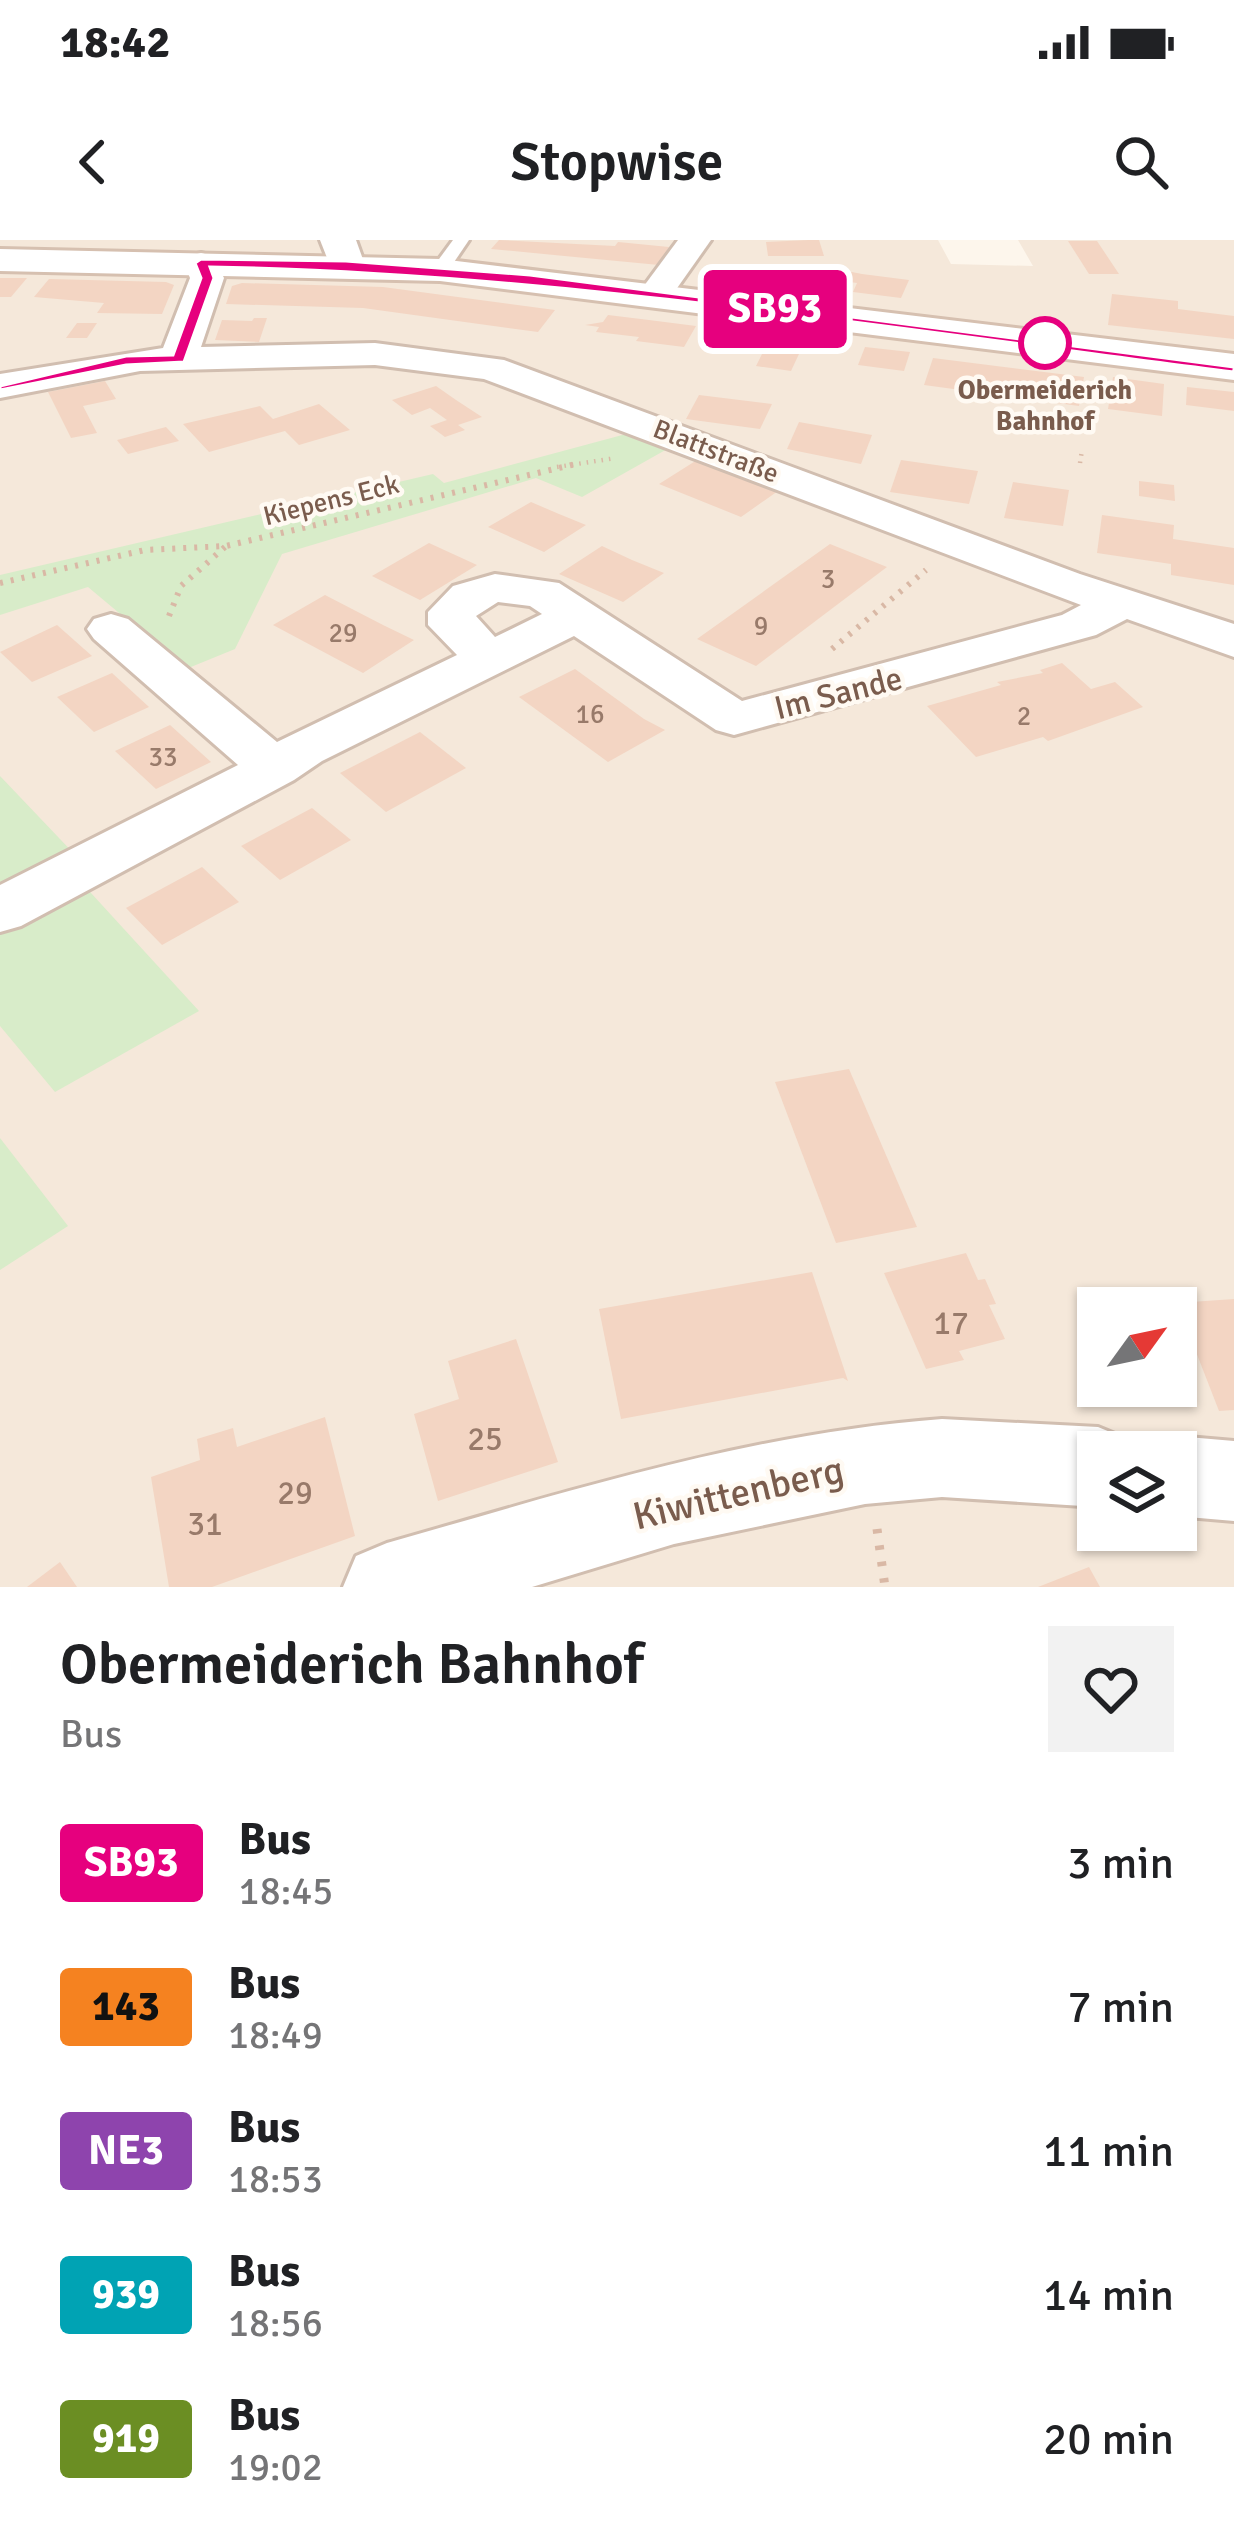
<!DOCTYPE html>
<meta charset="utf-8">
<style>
body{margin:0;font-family:Signika,sans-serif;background:#f2f2f2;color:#202124;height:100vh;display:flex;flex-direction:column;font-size:45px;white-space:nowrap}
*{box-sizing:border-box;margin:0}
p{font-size:39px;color:#757577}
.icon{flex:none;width:66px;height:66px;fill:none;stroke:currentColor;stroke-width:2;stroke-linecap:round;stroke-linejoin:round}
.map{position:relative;height:1347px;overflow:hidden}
.drawer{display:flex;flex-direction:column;background:#fff;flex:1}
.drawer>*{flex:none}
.badge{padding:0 24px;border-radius:9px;font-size:42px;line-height:78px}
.needle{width:78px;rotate:57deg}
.controls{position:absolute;left:1077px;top:1047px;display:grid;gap:24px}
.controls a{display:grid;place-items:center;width:120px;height:120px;border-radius:0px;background:#fff;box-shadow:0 3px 9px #0004;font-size:60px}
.map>.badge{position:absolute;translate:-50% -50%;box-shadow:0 0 0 6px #fff}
.round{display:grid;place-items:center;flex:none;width:126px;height:126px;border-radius:0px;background:#f2f2f2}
.summary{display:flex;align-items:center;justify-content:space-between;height:204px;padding:0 60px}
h1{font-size:57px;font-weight:600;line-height:90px}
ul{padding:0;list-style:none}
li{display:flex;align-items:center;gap:36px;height:144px;padding:0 60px}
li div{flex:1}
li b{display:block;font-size:45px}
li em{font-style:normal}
li .badge{min-width:132px;font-weight:700;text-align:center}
.status{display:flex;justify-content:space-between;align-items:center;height:84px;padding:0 60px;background:#fff;direction:ltr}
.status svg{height:33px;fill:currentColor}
header{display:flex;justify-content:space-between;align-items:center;height:156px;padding:0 60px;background:#fff;font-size:54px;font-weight:600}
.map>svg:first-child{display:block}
.residential{fill:#f5e8da;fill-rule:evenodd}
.green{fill:#d8ecc9}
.building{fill:#f3d5c3}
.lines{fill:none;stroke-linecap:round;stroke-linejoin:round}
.service-casing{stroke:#d1beb0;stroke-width:6}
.minor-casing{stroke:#d1beb0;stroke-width:6}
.tertiary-casing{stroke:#d1beb0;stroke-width:6}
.secondary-casing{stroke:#d6c0b0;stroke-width:6}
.path-far2{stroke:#d9b8a5;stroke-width:4.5;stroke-dasharray:1.5 6;stroke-linecap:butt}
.path-far1{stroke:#d9b8a5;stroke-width:6;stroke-dasharray:3 8;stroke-linecap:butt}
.path{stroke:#d9b8a5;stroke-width:9;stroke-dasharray:4.5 12;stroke-linecap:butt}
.service{fill:#fff;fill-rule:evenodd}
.minor{fill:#fff;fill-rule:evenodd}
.tertiary{fill:#fff;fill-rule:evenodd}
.secondary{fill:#fff;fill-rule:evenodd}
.line{fill:#e6007e;stroke:#fff;stroke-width:3}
.stop-dot{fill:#fff;stroke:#e6007e;stroke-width:6}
.labels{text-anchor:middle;stroke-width:9;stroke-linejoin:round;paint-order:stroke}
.far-stop-label{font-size:27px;font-weight:bold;fill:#7a5c4d;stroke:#fffaf3}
.far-street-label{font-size:27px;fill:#7a5c4d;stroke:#fffaf3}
.number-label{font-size:27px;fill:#987a6a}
.street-label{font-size:33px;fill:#7a5c4d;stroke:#fffaf3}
.near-number-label{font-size:33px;fill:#987a6a}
.near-street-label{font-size:39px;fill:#7a5c4d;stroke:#fffaf3}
</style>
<div class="status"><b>18:42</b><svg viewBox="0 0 49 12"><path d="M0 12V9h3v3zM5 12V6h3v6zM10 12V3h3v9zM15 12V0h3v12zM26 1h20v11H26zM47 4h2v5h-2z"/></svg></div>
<header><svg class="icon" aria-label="back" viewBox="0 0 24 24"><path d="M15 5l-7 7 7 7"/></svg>Stopwise<svg class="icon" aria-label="search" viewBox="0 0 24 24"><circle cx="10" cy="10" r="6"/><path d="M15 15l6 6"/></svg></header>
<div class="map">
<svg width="1234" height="1347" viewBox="0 0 1234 1347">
<rect width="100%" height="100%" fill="#fdf6ec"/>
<!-- residential -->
<path class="residential" d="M 0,0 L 938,0 L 951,24 L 1033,26 L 1018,0 L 1234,0 L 1234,1347 L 0,1347 ZM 1098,1068 L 1176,1068 L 1176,1146 L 1098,1146 ZM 1098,1212 L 1176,1212 L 1176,1290 L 1098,1290 Z"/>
<!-- green -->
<g class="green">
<path d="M 652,187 L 685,199 L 582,257 L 536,238 L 282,314 L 235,409 L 186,429 L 88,347 L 0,375 L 0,335 L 433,234 L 444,243 Z"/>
<path d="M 0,536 L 79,619 L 0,661 Z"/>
<path d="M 80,641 L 199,771 L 55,852 L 0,786 L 0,683 Z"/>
<path d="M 0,898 L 68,986 L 0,1030 Z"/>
</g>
<!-- building -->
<g class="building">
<path d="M 499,0 L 615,6 L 618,2 L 669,7 L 659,25 L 491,9 Z"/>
<path d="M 808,0 L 819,0 L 824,16 L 768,16 L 766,2 Z"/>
<path d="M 1068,1 L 1097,1 L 1119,34 L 1089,34 Z"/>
<path d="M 847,31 L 862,34 L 909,40 L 901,58 L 853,52 L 857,43 L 842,41 Z"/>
<path d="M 0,38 L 27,38 L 11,57 L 0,57 Z"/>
<path d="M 49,39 L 166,42 L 174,45 L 162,74 L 97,73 L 104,63 L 34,57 Z"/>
<path d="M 242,43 L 383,47 L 555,70 L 538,92 L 363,68 L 226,64 L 232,46 Z"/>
<path d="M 1112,54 L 1178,61 L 1178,69 L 1234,76 L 1234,99 L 1108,85 Z"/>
<path d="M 608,75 L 649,80 L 696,86 L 684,107 L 636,101 L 639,97 L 596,92 L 599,87 L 585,85 L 603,82 Z"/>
<path d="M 254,78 L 267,78 L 259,102 L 215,100 L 222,80 L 252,81 Z"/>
<path d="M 77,83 L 97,83 L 87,98 L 66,98 Z"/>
<path d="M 749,92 L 806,99 L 791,131 L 756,126 L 762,114 L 740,111 Z"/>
<path d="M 865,107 L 910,112 L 904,131 L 858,125 Z"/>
<path d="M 933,118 L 1084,137 L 1079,166 L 924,145 Z"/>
<path d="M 1113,137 L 1164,144 L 1162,176 L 1108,169 Z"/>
<path d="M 105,141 L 116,159 L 83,166 L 97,193 L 71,198 L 48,152 Z"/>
<path d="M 436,146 L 456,160 L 482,177 L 458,185 L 465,190 L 445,197 L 430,186 L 447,180 L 430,168 L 412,175 L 392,160 Z"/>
<path d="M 1187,147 L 1234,152 L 1234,171 L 1186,165 Z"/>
<path d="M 699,155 L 772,164 L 760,189 L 686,179 Z"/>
<path d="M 319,164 L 350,190 L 299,205 L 285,191 L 209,212 L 183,184 L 260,166 L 273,179 Z"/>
<path d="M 799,182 L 872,195 L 861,224 L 787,209 Z"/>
<path d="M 166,187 L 179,201 L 128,214 L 117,200 Z"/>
<path d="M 697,220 L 751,241 L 778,251 L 741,277 L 659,244 Z"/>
<path d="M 901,220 L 978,231 L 969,264 L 890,252 Z"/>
<path d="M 1139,241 L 1174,245 L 1175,261 L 1139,256 Z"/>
<path d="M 1013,242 L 1069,250 L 1063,286 L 1004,278 Z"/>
<path d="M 531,262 L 559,274 L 586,285 L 544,312 L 488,287 Z"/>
<path d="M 1102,275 L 1174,285 L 1173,299 L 1234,308 L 1234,345 L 1171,335 L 1171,324 L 1097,313 Z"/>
<path d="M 429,303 L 477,325 L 420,360 L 372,336 Z"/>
<path d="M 830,304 L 887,327 L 756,426 L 697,399 Z"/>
<path d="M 602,306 L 632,320 L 664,333 L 623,362 L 559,334 Z"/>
<path d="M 325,355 L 383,385 L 414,400 L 363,433 L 273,385 Z"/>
<path d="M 57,385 L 92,416 L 32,442 L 0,412 Z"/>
<path d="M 1062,423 L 1091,449 L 1115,442 L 1143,467 L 1048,501 L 1043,497 L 976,517 L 927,466 L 1001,445 L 997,442 L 1043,433 L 1040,430 Z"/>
<path d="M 575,429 L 644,479 L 665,490 L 608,522 L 519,457 Z"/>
<path d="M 112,433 L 149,467 L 94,492 L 57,457 Z"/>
<path d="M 170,485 L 211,522 L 156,549 L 115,511 Z"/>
<path d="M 420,492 L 466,528 L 386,572 L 340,533 Z"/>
<path d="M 312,568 L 351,600 L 280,640 L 241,606 Z"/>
<path d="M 202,627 L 239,662 L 162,705 L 126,668 Z"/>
<path d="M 849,829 L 917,987 L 836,1003 L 775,842 Z"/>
<path d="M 966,1013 L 978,1040 L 985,1039 L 996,1064 L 989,1065 L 1005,1099 L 959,1111 L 964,1120 L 926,1129 L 884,1033 Z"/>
<path d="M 812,1032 L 848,1141 L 843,1138 L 621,1179 L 599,1069 Z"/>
<path d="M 1234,1059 L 1234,1170 L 1219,1171 L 1177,1063 Z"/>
<path d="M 516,1099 L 558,1222 L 438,1261 L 414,1174 L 459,1159 L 448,1121 Z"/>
<path d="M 325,1177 L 355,1296 L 212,1347 L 169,1347 L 151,1237 L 200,1220 L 197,1199 L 233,1188 L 237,1207 Z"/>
<path d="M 60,1322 L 77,1347 L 27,1347 Z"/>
<path d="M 1089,1327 L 1100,1347 L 1038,1347 Z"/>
</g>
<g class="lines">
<defs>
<path id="service" d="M 453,0 L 469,0 L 446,34 L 434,34 L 431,30 Z"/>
<g id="minor">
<path d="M 678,0 L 711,0 L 668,61 L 644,61 L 638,54 Z"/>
<path d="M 201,13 L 213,16 L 224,38 L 201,107 L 375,103 L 504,120 L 1080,334 L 1234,384 L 1234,417 L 1127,379 L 1096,395 L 734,495 L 716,490 L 574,396 L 322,521 L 294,540 L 21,686 L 0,692 L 0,645 L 238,525 L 94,399 L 87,389 L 94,379 L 111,374 L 128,379 L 277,502 L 457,415 L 428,385 L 428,372 L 453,346 L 495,334 L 559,343 L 742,461 L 1062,375 L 1081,365 L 484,139 L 375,125 L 140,131 L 0,158 L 0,134 L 163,108 L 190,38 L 184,23 L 189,16 ZM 498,362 L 530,366 L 542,374 L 495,397 L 476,376 Z"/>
<path d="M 942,1179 L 1098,1187 L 1127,1199 L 1133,1212 L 1098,1212 L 1098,1267 L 942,1257 L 865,1264 L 674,1304 L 532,1347 L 343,1347 L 356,1316 L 387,1303 C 570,1251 752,1193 942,1179 Z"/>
<path d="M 1176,1196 L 1234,1201 L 1234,1281 L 1176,1276 L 1176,1212 L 1145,1212 Z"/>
</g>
<path id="tertiary" d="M 320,0 L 356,0 L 365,25 L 359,33 L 333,33 Z"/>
<path id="secondary" d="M 0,9 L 440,19 L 1234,114 L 1234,140 L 440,41 L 0,31 Z"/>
</defs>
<!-- service casing -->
<use href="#service" class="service-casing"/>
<!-- minor casing -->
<use href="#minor" class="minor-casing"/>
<!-- tertiary casing -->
<use href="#tertiary" class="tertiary-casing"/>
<!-- secondary casing -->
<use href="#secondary" class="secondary-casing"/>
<!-- path-far2 -->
<g class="path-far2">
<path d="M 1080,223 L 1082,210"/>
<path d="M 557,227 L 616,218"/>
</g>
<!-- path-far1 -->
<g class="path-far1">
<path d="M 0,343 L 145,310 L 226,306 L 576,224"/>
<path d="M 169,376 L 181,346 L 225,307"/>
<path d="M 832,409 L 926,330"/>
</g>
<!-- path -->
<path class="path" d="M 877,1289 L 885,1347"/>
<!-- service -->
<use href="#service" class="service"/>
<!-- minor -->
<use href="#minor" class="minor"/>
<!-- tertiary -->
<use href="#tertiary" class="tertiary"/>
<!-- secondary -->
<use href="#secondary" class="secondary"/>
</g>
<!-- line -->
<path class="line" d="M 201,19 L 346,21 L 530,35 L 1234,127 L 1234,132 C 894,89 553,33 210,27 L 214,38 L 184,122 L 126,125 L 0,150 L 0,146 L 126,116 L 173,115 L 201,38 L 195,23 Z"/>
<!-- markers -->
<circle class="stop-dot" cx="1045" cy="103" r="24"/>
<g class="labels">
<!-- far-stop labels -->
<g class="far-stop-label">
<text x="1045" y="159">Obermeiderich<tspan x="1045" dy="31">Bahnhof</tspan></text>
</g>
<!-- far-street labels -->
<g class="far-street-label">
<text transform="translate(716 211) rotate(21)" y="9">Blattstraße</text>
<text transform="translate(331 260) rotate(-14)" y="9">Kiepens Eck</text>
</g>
<!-- number labels -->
<g class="number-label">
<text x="828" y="348">3</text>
<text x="761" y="395">9</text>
<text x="343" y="402">29</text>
<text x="590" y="483">16</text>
<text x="1024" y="485">2</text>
<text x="163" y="526">33</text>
</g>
<!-- street labels -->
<g class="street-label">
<text transform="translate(838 452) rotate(-14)" y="12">Im Sande</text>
</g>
<!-- near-number labels -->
<g class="near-number-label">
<text x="951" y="1094">17</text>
<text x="485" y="1210">25</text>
<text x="295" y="1264">29</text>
<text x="205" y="1295">31</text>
</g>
<!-- near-street labels -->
<g class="near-street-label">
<text transform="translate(738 1252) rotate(-13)" y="14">Kiwittenberg</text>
</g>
</g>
</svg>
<div class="controls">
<a><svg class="needle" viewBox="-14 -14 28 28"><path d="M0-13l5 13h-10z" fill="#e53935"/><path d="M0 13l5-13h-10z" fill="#757577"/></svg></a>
<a><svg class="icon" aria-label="layers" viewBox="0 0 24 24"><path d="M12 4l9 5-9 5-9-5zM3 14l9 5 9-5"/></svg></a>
</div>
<b class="badge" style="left:775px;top:69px;background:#e6007e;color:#fff">SB93</b>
</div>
<section class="drawer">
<div class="summary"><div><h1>Obermeiderich Bahnhof</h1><p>Bus</p></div><a class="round"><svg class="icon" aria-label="heart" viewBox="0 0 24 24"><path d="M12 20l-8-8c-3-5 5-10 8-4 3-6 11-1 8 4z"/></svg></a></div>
<ul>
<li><span class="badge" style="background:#e6007e;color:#fff">SB93</span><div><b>Bus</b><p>18:45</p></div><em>3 min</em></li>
<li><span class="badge" style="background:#f58220;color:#111">143</span><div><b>Bus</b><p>18:49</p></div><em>7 min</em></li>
<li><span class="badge" style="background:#8e44ad;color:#fff">NE3</span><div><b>Bus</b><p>18:53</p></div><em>11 min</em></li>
<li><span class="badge" style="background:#00a3b4;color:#fff">939</span><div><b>Bus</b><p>18:56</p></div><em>14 min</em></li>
<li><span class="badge" style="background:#6b8e23;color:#fff">919</span><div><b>Bus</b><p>19:02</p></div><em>20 min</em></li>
</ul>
</section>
